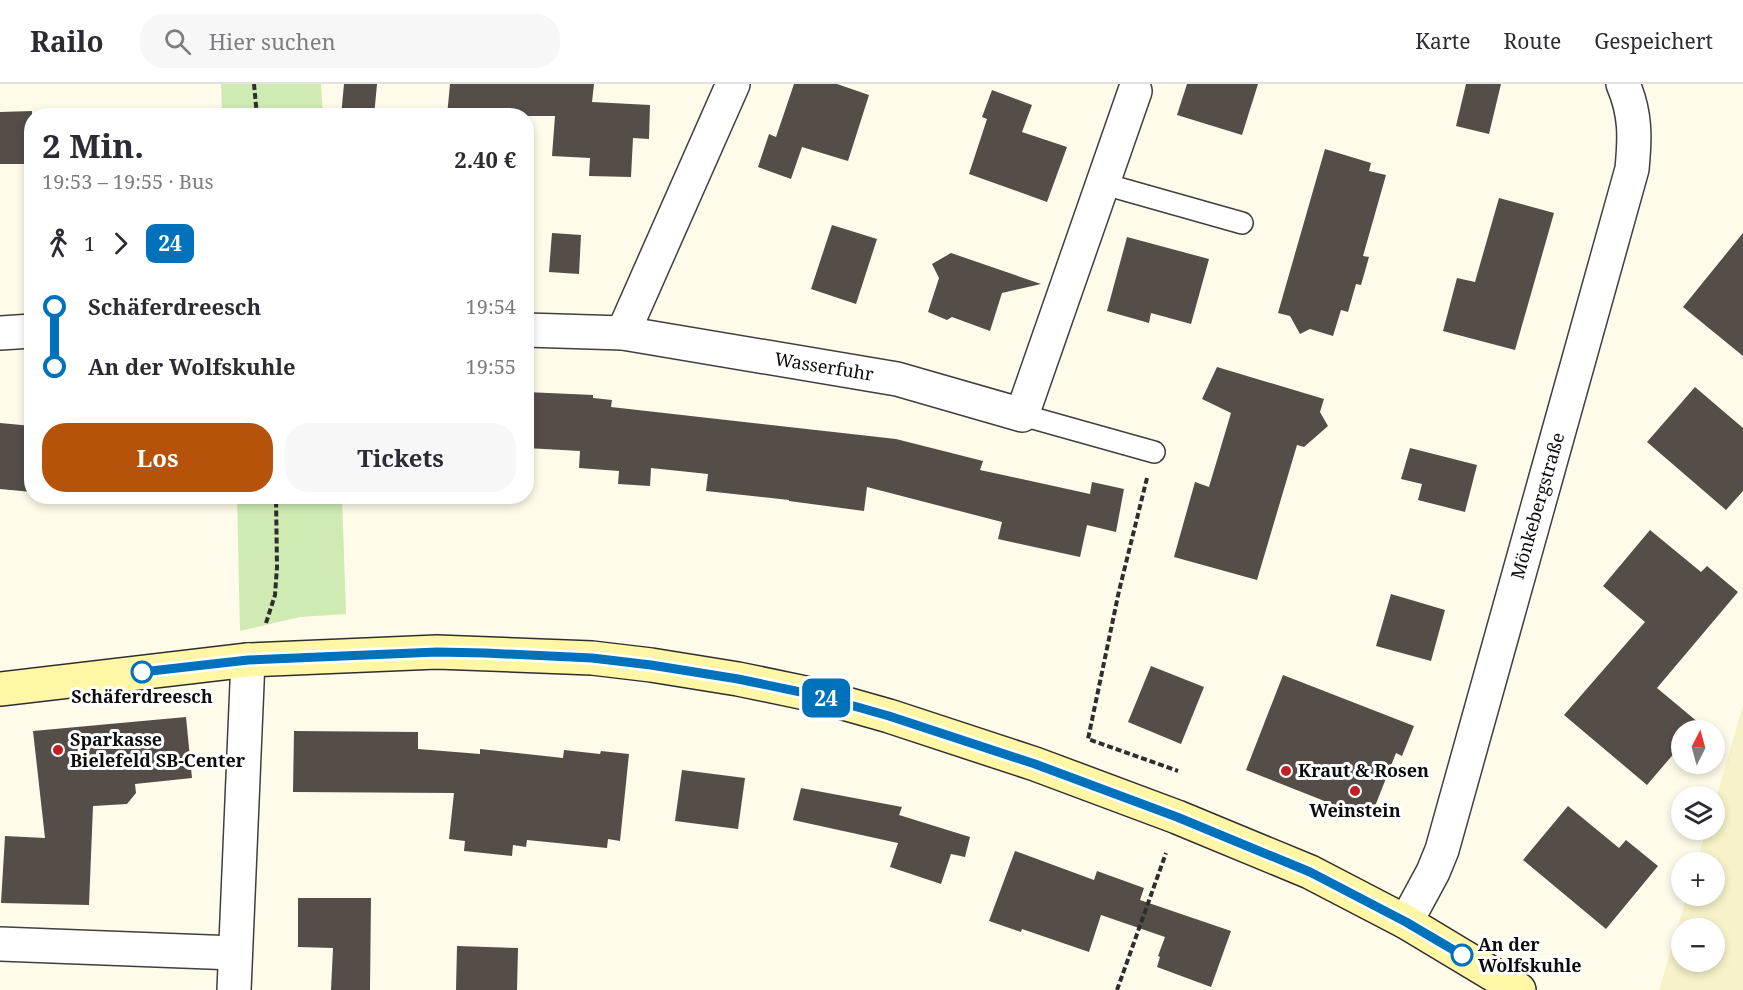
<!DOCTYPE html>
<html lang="de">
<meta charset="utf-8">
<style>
body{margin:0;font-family:"Noto Serif",serif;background:#f7f7f7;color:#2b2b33;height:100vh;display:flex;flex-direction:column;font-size:22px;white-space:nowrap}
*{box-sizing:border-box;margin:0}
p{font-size:20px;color:#7c7c81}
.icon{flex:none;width:33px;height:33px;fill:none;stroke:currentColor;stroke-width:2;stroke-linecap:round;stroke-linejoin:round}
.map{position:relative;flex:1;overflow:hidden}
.sheet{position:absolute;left:24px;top:24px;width:510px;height:396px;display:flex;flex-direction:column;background:#fff;border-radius:24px;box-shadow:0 3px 9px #0003}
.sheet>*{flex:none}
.badge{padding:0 12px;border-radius:9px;font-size:21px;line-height:39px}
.needle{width:39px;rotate:6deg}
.buttons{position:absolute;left:1671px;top:636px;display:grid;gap:12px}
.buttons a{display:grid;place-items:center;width:54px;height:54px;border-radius:50%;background:#fff;box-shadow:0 3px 9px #0003;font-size:30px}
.map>.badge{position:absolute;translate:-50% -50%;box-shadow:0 0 0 3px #fff}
.legs{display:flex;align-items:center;gap:9px;height:66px;padding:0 18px;font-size:20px}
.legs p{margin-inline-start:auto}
.headline{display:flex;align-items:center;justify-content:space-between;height:102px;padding:0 18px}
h1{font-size:33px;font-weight:700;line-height:45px}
.cta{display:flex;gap:12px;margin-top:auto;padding:12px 18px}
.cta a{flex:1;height:69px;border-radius:24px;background:#b45309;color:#fff;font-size:24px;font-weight:700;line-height:69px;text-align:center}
.cta a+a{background:#f7f7f7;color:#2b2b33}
ul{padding:0 18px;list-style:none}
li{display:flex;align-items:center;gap:21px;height:60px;font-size:22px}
li i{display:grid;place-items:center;width:9px;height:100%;margin:0 8px;background:currentColor}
li i::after{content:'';width:15px;height:15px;margin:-8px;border:4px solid;border-radius:50%;background:#fff}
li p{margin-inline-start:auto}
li:first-child i{background:linear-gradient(#0000 50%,currentColor 0)}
li:last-child i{background:linear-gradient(currentColor 50%,#0000 0)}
header{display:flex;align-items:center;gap:36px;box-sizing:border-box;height:84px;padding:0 30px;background:#fff;border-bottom:2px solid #e1e1e2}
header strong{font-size:28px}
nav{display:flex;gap:33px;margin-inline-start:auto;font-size:21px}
.search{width:420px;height:54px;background:#f7f7f7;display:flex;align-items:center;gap:15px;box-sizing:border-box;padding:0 21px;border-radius:24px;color:#7c7c81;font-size:22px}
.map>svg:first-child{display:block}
.farmland{fill:#f6f3ca;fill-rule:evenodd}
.green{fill:#cfebb3}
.building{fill:#554d48}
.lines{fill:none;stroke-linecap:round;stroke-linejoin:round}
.service-casing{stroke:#3f3f3f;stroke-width:24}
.minor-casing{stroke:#3f3f3f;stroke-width:36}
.secondary-casing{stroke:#2e2e2e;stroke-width:36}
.path{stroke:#2e2e2e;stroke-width:4;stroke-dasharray:6 3;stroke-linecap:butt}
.service{stroke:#fff;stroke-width:21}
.minor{stroke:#fff;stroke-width:33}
.secondary{stroke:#fff6a6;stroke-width:33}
.line-1-casing{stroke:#fff;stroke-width:14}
.line-1{stroke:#0072bc;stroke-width:9}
.stop-1-dot{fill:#fff;stroke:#0072bc;stroke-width:3}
.poi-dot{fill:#c41d22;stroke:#fff;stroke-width:2}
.labels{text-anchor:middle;stroke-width:6;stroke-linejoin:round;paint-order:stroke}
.street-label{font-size:18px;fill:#0c0c0c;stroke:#fff}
.stop-label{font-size:18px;font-weight:bold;fill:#0c0c0c;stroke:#fff}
.poi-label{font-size:18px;font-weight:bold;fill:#0c0c0c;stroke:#fff;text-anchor:start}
</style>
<header>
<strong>Railo</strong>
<div class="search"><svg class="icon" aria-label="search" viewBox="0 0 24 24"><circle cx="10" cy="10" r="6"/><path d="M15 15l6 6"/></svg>Hier suchen</div>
<nav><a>Karte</a><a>Route</a><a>Gespeichert</a></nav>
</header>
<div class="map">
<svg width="1743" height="906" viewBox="0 0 1743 906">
<rect width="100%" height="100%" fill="#fffbeb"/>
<!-- farmland -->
<path class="farmland" d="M 1743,621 L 1743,906 L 1659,906 L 1687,812 L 1714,812 L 1714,778 L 1697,778 L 1706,746 L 1714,746 L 1715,718 ZM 1682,844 L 1714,844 L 1714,878 L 1682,878 Z"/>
<!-- green -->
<g class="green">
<path d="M 221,0 L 321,0 L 323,31 L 222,31 Z"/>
<path d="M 237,413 L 342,413 L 346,530 L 300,533 L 240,547 Z"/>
</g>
<!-- building -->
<g class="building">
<path d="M 344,0 L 377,0 L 374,32 L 341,32 Z"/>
<path d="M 450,0 L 594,0 L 592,18 L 650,21 L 649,55 L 633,54 L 631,93 L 589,92 L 590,74 L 552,72 L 555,32 L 447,32 Z"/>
<path d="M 794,0 L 837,0 L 869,11 L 848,77 L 802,63 L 791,95 L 758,83 L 769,50 L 776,53 Z"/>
<path d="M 1187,0 L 1258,0 L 1242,51 L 1177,31 Z"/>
<path d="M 1466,0 L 1501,0 L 1489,50 L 1456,42 Z"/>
<path d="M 992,6 L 1032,21 L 1022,48 L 1067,63 L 1047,118 L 969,90 L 987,35 L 982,33 Z"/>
<path d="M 32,27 L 32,80 L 0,80 L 0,28 Z"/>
<path d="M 1325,65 L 1371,79 L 1369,87 L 1386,91 L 1363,172 L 1369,173 L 1361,201 L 1356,200 L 1348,228 L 1341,226 L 1333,252 L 1310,245 L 1300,250 L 1290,232 L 1278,229 Z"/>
<path d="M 1499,114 L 1554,129 L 1515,266 L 1443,247 L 1457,194 L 1475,198 Z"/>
<path d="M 832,141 L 877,155 L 856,220 L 811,205 Z"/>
<path d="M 552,149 L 581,151 L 579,190 L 549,188 Z"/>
<path d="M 1743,149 L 1743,272 L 1683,223 Z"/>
<path d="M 1127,153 L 1209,175 L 1191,240 L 1151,229 L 1149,239 L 1107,227 Z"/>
<path d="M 951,169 L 1041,200 L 1002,209 L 990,247 L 952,233 L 947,236 L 928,228 L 939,194 L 932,180 Z"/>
<path d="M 1217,283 L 1324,315 L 1320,328 L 1328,342 L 1304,363 L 1297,361 L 1257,496 L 1174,473 L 1195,398 L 1209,403 L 1231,329 L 1202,315 Z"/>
<path d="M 1695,303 L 1743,344 L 1743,407 L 1726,426 L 1647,358 Z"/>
<path d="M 526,308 L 593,311 L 593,314 L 612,316 L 611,323 L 896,355 L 983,377 L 980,386 L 1090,410 L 1092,398 L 1124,405 L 1116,448 L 1087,441 L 1080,473 L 998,455 L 1002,438 L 867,403 L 864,427 L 789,417 L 789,416 L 706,407 L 708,390 L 651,384 L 650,402 L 618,400 L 619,387 L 579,384 L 580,367 L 526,364 Z"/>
<path d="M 0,339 L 32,342 L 32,408 L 0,405 Z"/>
<path d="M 1410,364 L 1477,381 L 1465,428 L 1418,416 L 1422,400 L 1401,395 Z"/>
<path d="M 1650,446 L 1701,488 L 1707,482 L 1738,508 L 1657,604 L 1699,639 L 1693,646 L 1682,646 L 1682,660 L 1647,701 L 1564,631 L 1645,538 L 1603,502 Z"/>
<path d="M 1391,510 L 1445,526 L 1431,577 L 1376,562 Z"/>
<path d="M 1151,582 L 1204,603 L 1181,660 L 1128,638 Z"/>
<path d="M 1283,591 L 1414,642 L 1402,672 L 1396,669 L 1370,735 L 1246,686 Z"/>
<path d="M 186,633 L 192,694 L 135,700 L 136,709 L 127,720 L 93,722 L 89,821 L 1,819 L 5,752 L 45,754 L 33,647 Z"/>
<path d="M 294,647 L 418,648 L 418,665 L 480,670 L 480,665 L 563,674 L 564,666 L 600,670 L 601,667 L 629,670 L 620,757 L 608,755 L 607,764 L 527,756 L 526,763 L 513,761 L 512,772 L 464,767 L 465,757 L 449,755 L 454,709 L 293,708 Z"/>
<path d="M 682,686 L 745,694 L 738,745 L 675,737 Z"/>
<path d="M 801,704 L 902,723 L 899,731 L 970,753 L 965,773 L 951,770 L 941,800 L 890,783 L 898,759 L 793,736 Z"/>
<path d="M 1568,722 L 1619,764 L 1626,756 L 1658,782 L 1606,845 L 1523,776 Z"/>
<path d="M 1015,767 L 1094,796 L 1097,787 L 1144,804 L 1140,816 L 1231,847 L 1211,903 L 1157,883 L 1160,873 L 1158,872 L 1165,853 L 1101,831 L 1089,868 L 1022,845 L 1021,848 L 989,837 Z"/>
<path d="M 298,814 L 371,814 L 370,906 L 331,906 L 333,864 L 298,863 Z"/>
<path d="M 457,862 L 518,864 L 517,906 L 456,906 Z"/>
</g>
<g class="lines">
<defs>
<g id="service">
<path d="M 1104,100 L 1242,139"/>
<path d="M 1022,331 L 1154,368"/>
</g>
<g id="minor">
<path d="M 526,246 L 623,249 L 897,295 L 1022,331 L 1135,7"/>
<path d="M 0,249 L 32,247"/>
<path d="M 623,249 L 733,0"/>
<path d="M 1406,838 L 1433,788 L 1442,766 L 1632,85 C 1635,54 1636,30 1623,0"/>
<path d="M 0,860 L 235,869"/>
<path d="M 234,906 L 248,576"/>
</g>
<path id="secondary" d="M 0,605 L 248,576 L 437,568 L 592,574 L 651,581 L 738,595 L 815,611 L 889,632 L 1035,680 L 1177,733 L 1310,788 L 1406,838 L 1519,906"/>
</defs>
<!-- service casing -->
<use href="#service" class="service-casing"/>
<!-- minor casing -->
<use href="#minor" class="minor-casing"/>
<!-- secondary casing -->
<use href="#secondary" class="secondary-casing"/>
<!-- path -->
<g class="path">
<path d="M 254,0 L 257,32"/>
<path d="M 1147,394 L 1119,507 L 1088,655 L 1178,687"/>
<path d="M 266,539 L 275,511 L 277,483 L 276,412"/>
<path d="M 1117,906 L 1166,769"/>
</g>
<!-- service -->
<use href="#service" class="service"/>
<!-- minor -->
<use href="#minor" class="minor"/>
<!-- secondary -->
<use href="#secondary" class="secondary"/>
</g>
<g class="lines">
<defs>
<path id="line-1" d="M 142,588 L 248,576 L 437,568 L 485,569 L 592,574 L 651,581 L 738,595 L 815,611 L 889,632 L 1035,680 L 1177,733 L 1310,788 L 1406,838 L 1462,871"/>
</defs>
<!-- line-1 casing -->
<use href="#line-1" class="line-1-casing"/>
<!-- line-1 -->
<use href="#line-1" class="line-1"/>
</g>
<!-- markers -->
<g class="stop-1-dot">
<circle cx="142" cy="588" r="10"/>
<circle cx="1462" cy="871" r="10"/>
</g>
<g class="poi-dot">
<circle cx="58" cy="666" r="6"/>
<circle cx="1286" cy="687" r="6"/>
<circle cx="1355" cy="707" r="6"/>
</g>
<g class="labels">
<!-- street labels -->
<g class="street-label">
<text transform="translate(824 283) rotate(9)" y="6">Wasserfuhr</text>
<text transform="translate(1538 422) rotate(-74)" y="6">Mönkebergstraße</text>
</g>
<!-- stop labels -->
<g class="stop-label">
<text x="142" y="619">Schäferdreesch</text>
<text x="1478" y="867" text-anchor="start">An der<tspan x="1478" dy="21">Wolfskuhle</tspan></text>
</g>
<!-- poi labels -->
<g class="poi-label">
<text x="70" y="662">Sparkasse<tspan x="70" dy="21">Bielefeld SB-Center</tspan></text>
<text x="1298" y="693">Kraut &amp; Rosen</text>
<text x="1355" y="733" text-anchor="middle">Weinstein</text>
</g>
</g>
</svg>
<div class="buttons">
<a><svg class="needle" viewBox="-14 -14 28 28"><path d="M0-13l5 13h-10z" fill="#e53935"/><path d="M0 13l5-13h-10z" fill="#7c7c81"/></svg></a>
<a><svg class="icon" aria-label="layers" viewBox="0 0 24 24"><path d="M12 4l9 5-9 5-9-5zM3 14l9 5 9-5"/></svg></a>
<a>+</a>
<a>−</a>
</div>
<b class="badge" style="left:826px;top:614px;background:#0072bc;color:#fff">24</b>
<section class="sheet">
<div class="headline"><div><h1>2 Min.</h1><p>19:53 – 19:55 · Bus</p></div><b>2.40 €</b></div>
<div class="legs"><svg class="icon" aria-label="walk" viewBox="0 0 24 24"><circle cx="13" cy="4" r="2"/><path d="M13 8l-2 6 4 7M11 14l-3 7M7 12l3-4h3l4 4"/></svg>1<svg class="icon" aria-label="forward" viewBox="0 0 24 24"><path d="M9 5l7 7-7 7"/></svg><b class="badge" style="background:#0072bc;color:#fff">24</b></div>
<ul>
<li><i style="color:#0072bc"></i><b>Schäferdreesch</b><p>19:54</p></li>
<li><i style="color:#0072bc"></i><b>An der Wolfskuhle</b><p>19:55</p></li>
</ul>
<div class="cta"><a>Los</a><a>Tickets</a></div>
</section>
</div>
